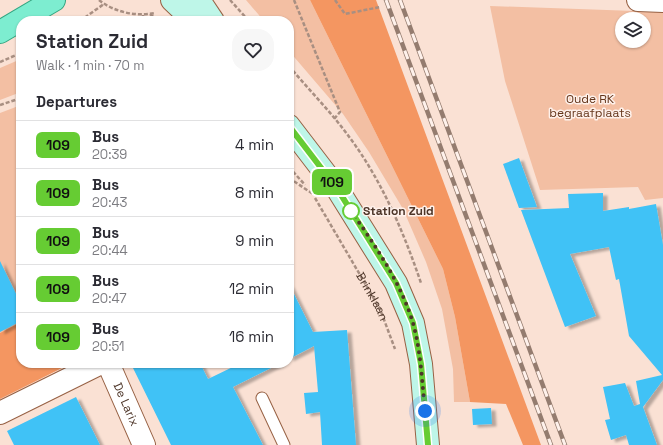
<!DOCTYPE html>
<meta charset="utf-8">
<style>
body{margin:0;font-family:"Space Grotesk",sans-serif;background:#f7f7f7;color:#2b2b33;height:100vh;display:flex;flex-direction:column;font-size:15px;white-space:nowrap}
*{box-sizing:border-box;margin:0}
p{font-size:13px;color:#7c7c81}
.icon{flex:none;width:22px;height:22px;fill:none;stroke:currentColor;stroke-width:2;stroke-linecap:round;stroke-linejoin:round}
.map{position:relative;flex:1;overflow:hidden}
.sheet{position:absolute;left:16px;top:16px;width:278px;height:352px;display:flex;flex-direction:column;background:#fff;border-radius:16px;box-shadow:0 1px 3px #0004}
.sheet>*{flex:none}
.badge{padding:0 8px;border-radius:6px;font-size:14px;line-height:26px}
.controls{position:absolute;left:615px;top:12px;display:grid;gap:8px}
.controls a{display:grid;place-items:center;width:36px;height:36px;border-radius:50%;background:#fff;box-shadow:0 1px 3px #0004;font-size:20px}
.you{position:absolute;width:20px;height:20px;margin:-10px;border:3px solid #fff;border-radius:50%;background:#1a73e8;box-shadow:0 0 0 6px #1a73e833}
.map>.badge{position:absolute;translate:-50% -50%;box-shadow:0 0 0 2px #fff}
h2{padding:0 20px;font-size:15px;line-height:36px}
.round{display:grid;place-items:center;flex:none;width:42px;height:42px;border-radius:16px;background:#f7f7f7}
.overview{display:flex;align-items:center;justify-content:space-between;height:68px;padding:0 20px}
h1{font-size:19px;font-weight:800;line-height:30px}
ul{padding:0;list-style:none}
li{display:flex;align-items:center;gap:12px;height:48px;padding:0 20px;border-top:1px solid #e1e1e2}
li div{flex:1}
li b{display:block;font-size:15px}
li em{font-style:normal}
li .badge{min-width:44px;font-weight:700;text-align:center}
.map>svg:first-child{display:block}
.green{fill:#f3bfa3;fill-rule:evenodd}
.forest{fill:#f49661}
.building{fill:#40c2f6;filter:url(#shadow)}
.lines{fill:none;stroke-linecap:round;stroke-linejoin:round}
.service-casing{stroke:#976144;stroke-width:13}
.minor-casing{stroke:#976144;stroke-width:24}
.secondary-casing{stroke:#976144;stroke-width:24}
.primary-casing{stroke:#34a581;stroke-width:24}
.path{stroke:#a88f82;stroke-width:2.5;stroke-dasharray:4 2;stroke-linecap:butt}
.service{stroke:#fff;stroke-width:11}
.minor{stroke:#fff;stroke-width:22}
.secondary{stroke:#bef6e8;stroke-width:22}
.primary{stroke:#7dedd0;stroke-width:22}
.rail-casing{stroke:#947c6f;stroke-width:4.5}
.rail{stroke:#fef1eb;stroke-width:3;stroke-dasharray:9;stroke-linecap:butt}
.line-casing{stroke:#fff;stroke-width:9}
.line{stroke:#6c3;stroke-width:6}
.walk{stroke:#4d3528;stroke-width:4;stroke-dasharray:0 7.2}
.stop-dot{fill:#fff;stroke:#6c3;stroke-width:2}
.labels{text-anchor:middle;stroke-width:3;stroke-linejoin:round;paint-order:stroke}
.park-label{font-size:12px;fill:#65361b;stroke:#fef1eb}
.stop-label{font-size:12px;font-weight:bold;fill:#4d3528;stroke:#fef1eb;text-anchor:start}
.street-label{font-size:12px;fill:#4d3528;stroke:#fef1eb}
</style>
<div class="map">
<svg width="663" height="445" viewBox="0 0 663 445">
<defs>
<filter id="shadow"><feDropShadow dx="4.5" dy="2.5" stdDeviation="1" flood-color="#0004"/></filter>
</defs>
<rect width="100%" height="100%" fill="#fae1d4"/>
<!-- green -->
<g class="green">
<path d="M 246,0 L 310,0 L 443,269 L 455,317 L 470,402 L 454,402 L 453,369 L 442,309 L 426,262 L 403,209 L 369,152 L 343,114 L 289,51 L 289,21 L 264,21 Z"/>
<path d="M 490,6 L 663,12 L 663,198 L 645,200 L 638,187 L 540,190 L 505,81 ZM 622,19 L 644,19 L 644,41 L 622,41 Z"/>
<path d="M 21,59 L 21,92 L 0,100 L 0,68 Z"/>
<path d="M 21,105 L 21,322 L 0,333 L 0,113 Z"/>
</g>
<!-- forest -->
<g class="forest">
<path d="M 310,0 L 376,0 L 541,445 L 523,445 L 506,404 L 470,402 L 455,317 L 443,269 Z"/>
<path d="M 21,322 L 21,363 L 72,363 L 0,399 L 0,333 Z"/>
</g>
<!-- building -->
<g class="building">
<path d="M 519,158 L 537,207 L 519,208 L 503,164 Z"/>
<path d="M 603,193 L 603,211 L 629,207 L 629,209 L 656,204 L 663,245 L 663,380 L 643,407 L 657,445 L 629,445 L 626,435 L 611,440 L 605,420 L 610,419 L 603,387 L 625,383 L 634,406 L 640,404 L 636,381 L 662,375 L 629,336 L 619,279 L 616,280 L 609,247 L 570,254 L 596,316 L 565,327 L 521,210 L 569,208 L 568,194 Z"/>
<path d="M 0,261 L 21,304 L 21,321 L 0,332 Z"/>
<path d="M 289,284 L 313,332 L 347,330 L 356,445 L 322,445 L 320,412 L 306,414 L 304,393 L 318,392 L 314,346 L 289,359 Z"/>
<path d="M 142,363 L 200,363 L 208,379 L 241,363 L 281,363 L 233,387 L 263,445 L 171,445 L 133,368 Z"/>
<path d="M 76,397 L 100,445 L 14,445 L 7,431 Z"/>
<path d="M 491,408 L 492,424 L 473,425 L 472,409 Z"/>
</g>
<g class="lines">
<defs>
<path id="service" d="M 262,398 L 284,445"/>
<g id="minor">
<path d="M 638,0 L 663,1"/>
<path id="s2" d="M 108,363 L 144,445"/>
<path d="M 0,413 L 101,363"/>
</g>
<g id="secondary">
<path d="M 172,0 L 194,21"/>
<path d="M 199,0 L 213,21"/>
<path d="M 289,126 L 338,190 L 396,283 L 413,323 L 421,364 L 428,445"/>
</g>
<path id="primary" d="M 0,32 L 54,0"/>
</defs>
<!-- service casing -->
<use href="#service" class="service-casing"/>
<!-- minor casing -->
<use href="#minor" class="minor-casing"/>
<!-- secondary casing -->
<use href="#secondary" class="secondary-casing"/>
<!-- primary casing -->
<use href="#primary" class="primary-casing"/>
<!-- path -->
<g class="path">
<path d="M 99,0 C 114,12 136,17 155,13"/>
<path d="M 230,0 L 249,21"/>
<path d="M 294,0 L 340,112 L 334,119"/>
<path d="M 335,0 L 345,14 L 380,7"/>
<path d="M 150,14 L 158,21"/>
<path d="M 143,15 L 143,21"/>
<path d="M 80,21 L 104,4"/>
<path d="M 0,62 L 21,53"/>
<path d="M 289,66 C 309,90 332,113 350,138 C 382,181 404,233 421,283"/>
<path d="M 0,105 L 21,98"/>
<path d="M 289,167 L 305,185"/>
<path d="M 289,178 L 313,194"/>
<path id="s1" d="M 315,198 L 380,309 L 395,349"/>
</g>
<!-- service -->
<use href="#service" class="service"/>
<!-- minor -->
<use href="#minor" class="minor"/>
<!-- secondary -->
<use href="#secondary" class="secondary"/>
<!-- primary -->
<use href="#primary" class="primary"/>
<defs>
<g id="rail">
<path d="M 386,0 L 551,445"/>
<path d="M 400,0 L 565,445"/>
</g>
</defs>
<!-- rail casing -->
<use href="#rail" class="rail-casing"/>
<!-- rail -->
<use href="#rail" class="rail"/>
</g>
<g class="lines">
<defs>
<path id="line" d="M 289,126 L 338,190 L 396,283 L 413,323 L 421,364 L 428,445"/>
</defs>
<!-- line casing -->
<use href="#line" class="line-casing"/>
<!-- line -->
<use href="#line" class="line"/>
<!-- walk -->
<path class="walk" d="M 351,211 C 375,245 401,283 413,323 C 421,352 422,382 425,411"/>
</g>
<!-- markers -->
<circle class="stop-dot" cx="351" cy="211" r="8"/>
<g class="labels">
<!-- park labels -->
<g class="park-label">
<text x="590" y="103">Oude RK<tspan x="590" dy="14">begraafplaats</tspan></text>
</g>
<!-- stop labels -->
<g class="stop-label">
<text x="363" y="215">Station Zuid</text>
</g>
<!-- street labels -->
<g class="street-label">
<text dy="4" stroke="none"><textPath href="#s1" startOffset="114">Brinklaan</textPath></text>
<text dy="4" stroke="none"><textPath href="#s2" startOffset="45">De Larix</textPath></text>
</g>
</g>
</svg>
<div class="controls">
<a><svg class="icon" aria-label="layers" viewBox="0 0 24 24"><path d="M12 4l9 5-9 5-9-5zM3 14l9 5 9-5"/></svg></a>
</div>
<div class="you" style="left:425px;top:411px"></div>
<b class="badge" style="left:332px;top:182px;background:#6c3;color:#111">109</b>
<section class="sheet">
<div class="overview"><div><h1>Station Zuid</h1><p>Walk · 1 min · 70 m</p></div><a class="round"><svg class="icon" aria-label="heart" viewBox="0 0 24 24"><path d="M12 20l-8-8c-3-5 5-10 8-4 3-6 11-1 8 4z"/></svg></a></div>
<h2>Departures</h2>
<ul>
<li><span class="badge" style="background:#6c3;color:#111">109</span><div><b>Bus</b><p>20:39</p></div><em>4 min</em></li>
<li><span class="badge" style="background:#6c3;color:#111">109</span><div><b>Bus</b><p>20:43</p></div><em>8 min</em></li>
<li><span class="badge" style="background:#6c3;color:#111">109</span><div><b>Bus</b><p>20:44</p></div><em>9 min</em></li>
<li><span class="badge" style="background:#6c3;color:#111">109</span><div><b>Bus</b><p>20:47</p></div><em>12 min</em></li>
<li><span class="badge" style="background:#6c3;color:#111">109</span><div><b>Bus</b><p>20:51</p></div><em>16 min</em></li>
</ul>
</section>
</div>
